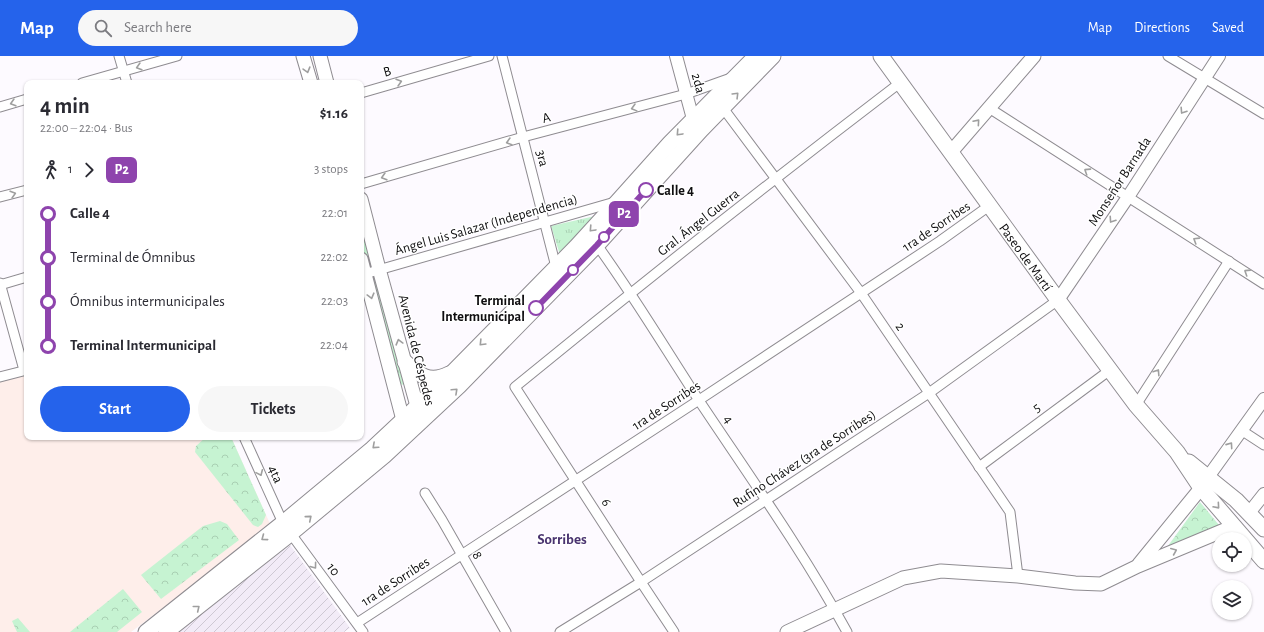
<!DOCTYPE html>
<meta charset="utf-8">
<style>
body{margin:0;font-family:"Alegreya Sans",sans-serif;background:#f7f7f7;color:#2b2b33;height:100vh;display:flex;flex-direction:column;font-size:15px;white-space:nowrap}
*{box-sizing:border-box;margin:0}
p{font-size:13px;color:#7c7c81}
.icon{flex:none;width:22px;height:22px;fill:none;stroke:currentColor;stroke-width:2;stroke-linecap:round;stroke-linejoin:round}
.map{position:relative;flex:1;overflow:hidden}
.sheet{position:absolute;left:24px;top:24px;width:340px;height:360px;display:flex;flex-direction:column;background:#fff;border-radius:8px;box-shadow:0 1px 3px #0004}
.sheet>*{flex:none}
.badge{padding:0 8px;border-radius:6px;font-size:14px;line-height:26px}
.fabs{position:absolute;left:1212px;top:476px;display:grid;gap:8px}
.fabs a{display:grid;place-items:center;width:40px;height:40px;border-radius:50%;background:#fff;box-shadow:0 1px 3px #0004;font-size:20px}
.map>.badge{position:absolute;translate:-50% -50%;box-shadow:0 0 0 2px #fff}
.legs{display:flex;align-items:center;gap:6px;height:44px;padding:0 16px;font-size:13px}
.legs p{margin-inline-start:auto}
.head{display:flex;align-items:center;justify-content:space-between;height:68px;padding:0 16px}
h1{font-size:22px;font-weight:600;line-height:30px}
.cta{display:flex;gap:8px;margin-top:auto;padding:8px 16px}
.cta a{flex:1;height:46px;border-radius:24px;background:#2563eb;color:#fff;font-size:16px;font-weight:600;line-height:46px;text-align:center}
.cta a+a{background:#f7f7f7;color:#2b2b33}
ul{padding:0 16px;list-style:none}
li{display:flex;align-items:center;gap:14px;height:44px;font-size:15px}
li i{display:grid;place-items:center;width:6px;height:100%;margin:0 5px;background:currentColor}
li i::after{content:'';width:10px;height:10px;margin:-5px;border:3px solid;border-radius:50%;background:#fff}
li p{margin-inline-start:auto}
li:first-child i{background:linear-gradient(#0000 50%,currentColor 0)}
li:last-child i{background:linear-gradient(currentColor 50%,#0000 0)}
header{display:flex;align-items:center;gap:24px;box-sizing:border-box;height:56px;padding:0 20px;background:#2563eb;color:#fff}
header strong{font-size:19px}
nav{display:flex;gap:22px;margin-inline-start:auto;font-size:14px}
.search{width:280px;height:36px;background:#f7f7f7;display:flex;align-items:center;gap:10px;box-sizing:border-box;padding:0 14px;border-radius:22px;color:#7c7c81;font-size:15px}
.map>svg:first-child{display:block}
.industrial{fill:url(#industrial-furrows)}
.medical{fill:#feeeea}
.grass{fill:url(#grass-tufts)}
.park{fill:url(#park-crowns)}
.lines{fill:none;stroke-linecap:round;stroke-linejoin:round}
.minor-casing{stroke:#8f8c91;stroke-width:11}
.tertiary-casing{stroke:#8f8c91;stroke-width:14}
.secondary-casing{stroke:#8f8c91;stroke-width:15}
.primary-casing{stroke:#8f8c91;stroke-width:17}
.minor{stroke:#fff;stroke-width:9}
.tertiary{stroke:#fff;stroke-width:12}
.secondary{stroke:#fff;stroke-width:13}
.primary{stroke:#fff;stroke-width:15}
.oneway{stroke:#9f9f9f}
.line-1-casing{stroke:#fff;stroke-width:9}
.line-1{stroke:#8e44ad;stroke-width:6}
.stop-1-dot{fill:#fff;stroke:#8e44ad;stroke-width:2}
.labels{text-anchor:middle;stroke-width:3;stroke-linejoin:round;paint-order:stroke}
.street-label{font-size:14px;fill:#0f0e10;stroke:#fff}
.stop-label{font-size:14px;font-weight:bold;fill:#0f0e10;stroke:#fff;text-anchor:start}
.neighbourhood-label{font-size:15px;font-weight:bold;fill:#49336f;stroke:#fff}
</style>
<header>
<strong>Map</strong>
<div class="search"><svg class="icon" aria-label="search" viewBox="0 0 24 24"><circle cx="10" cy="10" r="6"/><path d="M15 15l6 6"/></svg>Search here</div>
<nav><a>Map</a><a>Directions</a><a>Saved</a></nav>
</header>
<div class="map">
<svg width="1264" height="576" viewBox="0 0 1264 576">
<defs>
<pattern id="industrial-furrows" width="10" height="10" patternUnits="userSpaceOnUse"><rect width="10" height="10" fill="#f2ebf7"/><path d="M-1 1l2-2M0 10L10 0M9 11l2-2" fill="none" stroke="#cec8d3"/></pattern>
<pattern id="grass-tufts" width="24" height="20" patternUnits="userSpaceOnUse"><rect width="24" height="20" fill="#c6f3d2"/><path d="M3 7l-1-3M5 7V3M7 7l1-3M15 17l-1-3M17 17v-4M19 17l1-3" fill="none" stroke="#a9cfb3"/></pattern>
<pattern id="park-crowns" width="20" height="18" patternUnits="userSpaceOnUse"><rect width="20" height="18" fill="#c6f3d2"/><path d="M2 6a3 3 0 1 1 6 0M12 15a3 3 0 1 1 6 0" fill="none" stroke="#a9cfb3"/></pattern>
</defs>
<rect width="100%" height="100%" fill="#fdfaff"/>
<!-- industrial -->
<path class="industrial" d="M 290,489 L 350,572 L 344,576 L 178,576 Z"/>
<!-- medical -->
<path class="medical" d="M 27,319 L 27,381 L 231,381 L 271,470 L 131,576 L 0,576 L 0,326 Z"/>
<!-- grass -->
<g class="grass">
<path d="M 595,160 L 560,199 L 551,170 Z"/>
<path d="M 361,161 L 371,205 L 369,207 L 365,205 L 361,190 Z"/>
<path d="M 374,222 L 376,222 L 404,329 L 400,328 L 373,223 Z"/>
</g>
<!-- park -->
<g class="park">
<path d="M 206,381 L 231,381 L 266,459 L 262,468 L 258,471 L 253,469 L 195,396 L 196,390 Z"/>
<path d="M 1200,446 L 1219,469 L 1165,494 Z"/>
<path d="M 220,465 L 227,468 L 239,484 L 161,543 L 141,519 L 203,470 Z"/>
<path d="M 123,533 L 142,556 L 117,576 L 70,576 Z"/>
<path d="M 18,562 L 30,576 L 17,576 L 12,565 Z"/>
</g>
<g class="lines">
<defs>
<g id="minor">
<path d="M 119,0 L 127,27"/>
<path d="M 502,0 L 556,211"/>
<path d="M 1168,0 L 1264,58"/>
<path d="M 82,27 L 177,0"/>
<path d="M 361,37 L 489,0"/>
<path d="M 0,51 L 27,43"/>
<path d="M 723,52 L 861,237 L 1010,456 L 1018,520"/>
<path d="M 989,52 L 1264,228"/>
<path d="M 361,128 L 523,81 L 686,38 L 731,22"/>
<path d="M 0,141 L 27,134"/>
<path d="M 597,189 C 634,240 666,294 700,346 C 750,421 804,497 847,576"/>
<path d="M 361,219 L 615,146"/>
<path d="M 0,227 L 24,314"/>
<path d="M 0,229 L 27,221"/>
<path d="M 0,321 L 27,314"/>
<path d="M 1136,349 L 1229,205"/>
<path d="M 1241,374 L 1264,389"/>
<path d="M 244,381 L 283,467 L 363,576"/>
<path d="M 979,411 L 1110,314"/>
<path d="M 425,437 L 442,464 L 506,576"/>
<path d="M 357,567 L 699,344 L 940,185 L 989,150"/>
<path d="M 560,576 L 641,526 L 929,337 L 1058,244"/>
<path d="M 674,576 L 641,526 L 515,331 C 642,227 770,126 901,26"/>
</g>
<g id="tertiary">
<path d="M 676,0 L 693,63"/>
<path d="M 1058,244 L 1128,141 L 1219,0"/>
<path d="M 1208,421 L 1264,343"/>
<path d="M 1249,457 L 1264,438"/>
</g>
<g id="secondary">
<path d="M 303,0 L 311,27"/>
<path d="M 320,0 L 327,27"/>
<path d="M 951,96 L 1034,0"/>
<path d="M 361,143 L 379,213 L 417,350 L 416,371 L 403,364 L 361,203"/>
<path d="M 1139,508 L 1201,432"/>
<path d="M 787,576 L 903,522 L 941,515 L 1018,520 L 1075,527 L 1101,528 L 1138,510 L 1234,470"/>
</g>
<g id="primary">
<path d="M 881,0 L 1058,244 L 1136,349 L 1177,396 L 1201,432 L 1264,505"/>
<path d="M 405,306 C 419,319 429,328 449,318"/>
<path d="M 1189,406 L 1236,444 L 1264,473"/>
<path d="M 146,576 L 283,467 L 372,393 L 403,364 L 453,316 L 576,191 L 618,145 L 670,87 L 756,0"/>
<path d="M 166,576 L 290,478 L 384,400 L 459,330 L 597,189 L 701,74 L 773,0"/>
</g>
</defs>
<!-- minor casing -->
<use href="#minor" class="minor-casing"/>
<!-- tertiary casing -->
<use href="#tertiary" class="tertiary-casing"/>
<!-- secondary casing -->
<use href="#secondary" class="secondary-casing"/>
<!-- primary casing -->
<use href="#primary" class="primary-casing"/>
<!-- minor -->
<use href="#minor" class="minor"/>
<!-- tertiary -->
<use href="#tertiary" class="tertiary"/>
<!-- secondary -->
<use href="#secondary" class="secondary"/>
<!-- primary -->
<use href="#primary" class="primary"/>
</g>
<!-- one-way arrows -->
<defs><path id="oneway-chevron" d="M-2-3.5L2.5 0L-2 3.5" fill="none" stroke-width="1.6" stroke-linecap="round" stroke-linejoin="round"/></defs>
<g class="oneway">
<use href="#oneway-chevron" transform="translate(139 11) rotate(164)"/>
<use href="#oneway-chevron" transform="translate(307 14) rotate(74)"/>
<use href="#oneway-chevron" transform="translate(399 26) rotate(-16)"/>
<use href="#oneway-chevron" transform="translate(736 39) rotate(-45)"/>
<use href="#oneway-chevron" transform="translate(13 47) rotate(164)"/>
<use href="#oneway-chevron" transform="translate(634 52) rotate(165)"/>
<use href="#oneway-chevron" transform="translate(1183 55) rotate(123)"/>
<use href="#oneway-chevron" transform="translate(977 66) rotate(-49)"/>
<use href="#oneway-chevron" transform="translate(679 77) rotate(133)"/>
<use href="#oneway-chevron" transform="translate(509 86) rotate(164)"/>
<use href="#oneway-chevron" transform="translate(1087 115) rotate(-147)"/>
<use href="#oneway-chevron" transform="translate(384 121) rotate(164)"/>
<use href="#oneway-chevron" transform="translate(13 138) rotate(-16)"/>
<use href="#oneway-chevron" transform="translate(1112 164) rotate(124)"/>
<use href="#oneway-chevron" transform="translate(592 173) rotate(133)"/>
<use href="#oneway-chevron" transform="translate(1196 184) rotate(-148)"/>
<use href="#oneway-chevron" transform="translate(1247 216) rotate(-147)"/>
<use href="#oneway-chevron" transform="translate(371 240) rotate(75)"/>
<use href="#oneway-chevron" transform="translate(399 286) rotate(-105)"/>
<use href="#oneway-chevron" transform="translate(482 287) rotate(134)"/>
<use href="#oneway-chevron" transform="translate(1157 316) rotate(-57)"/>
<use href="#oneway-chevron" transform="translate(455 335) rotate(-43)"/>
<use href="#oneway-chevron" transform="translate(1230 389) rotate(-55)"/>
<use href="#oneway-chevron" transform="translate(375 390) rotate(138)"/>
<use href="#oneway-chevron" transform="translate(260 417) rotate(66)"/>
<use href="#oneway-chevron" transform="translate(1217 450) rotate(49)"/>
<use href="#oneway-chevron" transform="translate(309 462) rotate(-40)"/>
<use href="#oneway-chevron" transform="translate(264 482) rotate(143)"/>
<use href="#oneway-chevron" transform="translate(1174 495) rotate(-23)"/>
<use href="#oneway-chevron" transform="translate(314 510) rotate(53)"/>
<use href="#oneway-chevron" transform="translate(197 552) rotate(-39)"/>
</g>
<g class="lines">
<defs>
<path id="line-1" d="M 536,252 L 597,189 L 646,134"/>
</defs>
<!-- line-1 casing -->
<use href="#line-1" class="line-1-casing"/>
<!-- line-1 -->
<use href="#line-1" class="line-1"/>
</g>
<!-- markers -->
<g class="stop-1-dot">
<circle cx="646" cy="134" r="7"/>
<circle cx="604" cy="181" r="5"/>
<circle cx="573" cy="214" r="5"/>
<circle cx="536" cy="252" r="7"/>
</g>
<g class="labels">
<!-- street labels -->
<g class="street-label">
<text transform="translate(387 15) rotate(-16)" y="5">B</text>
<text transform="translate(699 27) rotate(75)" y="5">2da</text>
<text transform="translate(546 61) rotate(-15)" y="5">A</text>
<text transform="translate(543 102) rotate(76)" y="5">3ra</text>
<text transform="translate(1119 125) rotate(-57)" y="5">Monseñor Barnada</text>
<text transform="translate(698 166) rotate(-38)" y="5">Gral. Ángel Guerra</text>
<text transform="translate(486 168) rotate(-16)" y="5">Ángel Luis Salazar (Independencia)</text>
<text transform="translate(936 170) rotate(-34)" y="5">1ra de Sorribes</text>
<text transform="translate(1026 201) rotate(54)" y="5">Paseo de Martí</text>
<text transform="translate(901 270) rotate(56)" y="5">2</text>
<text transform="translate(417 294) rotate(76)" y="5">Avenida de Céspedes</text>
<text transform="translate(666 349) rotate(-33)" y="5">1ra de Sorribes</text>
<text transform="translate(1036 351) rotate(-36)" y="5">5</text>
<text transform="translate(729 363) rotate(56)" y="5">4</text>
<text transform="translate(804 402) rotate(-33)" y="5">Rufino Chávez (3ra de Sorribes)</text>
<text transform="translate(276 418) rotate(66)" y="5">4ta</text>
<text transform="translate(607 446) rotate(58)" y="5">6</text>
<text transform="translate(478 499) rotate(61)" y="5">8</text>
<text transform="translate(334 513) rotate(53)" y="5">10</text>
<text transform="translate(395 525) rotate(-33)" y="5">1ra de Sorribes</text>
</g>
<!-- stop labels -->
<g class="stop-label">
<text x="657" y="139">Calle 4</text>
<text x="525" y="249" text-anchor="end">Terminal<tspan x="525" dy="16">Intermunicipal</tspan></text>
</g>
<!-- neighbourhood labels -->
<g class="neighbourhood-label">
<text x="562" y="488">Sorribes</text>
</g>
</g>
</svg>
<div class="fabs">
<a><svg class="icon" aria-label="locate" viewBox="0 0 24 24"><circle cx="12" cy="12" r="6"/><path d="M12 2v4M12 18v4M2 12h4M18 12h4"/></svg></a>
<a><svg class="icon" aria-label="layers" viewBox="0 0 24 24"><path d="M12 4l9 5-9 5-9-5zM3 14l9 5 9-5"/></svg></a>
</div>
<b class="badge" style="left:624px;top:158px;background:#8e44ad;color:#fff">P2</b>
<section class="sheet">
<div class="head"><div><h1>4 min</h1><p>22:00 – 22:04 · Bus</p></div><b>$1.16</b></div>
<div class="legs"><svg class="icon" aria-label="walk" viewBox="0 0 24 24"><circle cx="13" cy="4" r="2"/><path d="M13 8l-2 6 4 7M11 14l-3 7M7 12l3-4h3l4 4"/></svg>1<svg class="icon" aria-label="forward" viewBox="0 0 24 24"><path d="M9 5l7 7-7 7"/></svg><b class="badge" style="background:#8e44ad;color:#fff">P2</b><p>3 stops</p></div>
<ul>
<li><i style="color:#8e44ad"></i><b>Calle 4</b><p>22:01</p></li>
<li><i style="color:#8e44ad"></i><span>Terminal de Ómnibus</span><p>22:02</p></li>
<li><i style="color:#8e44ad"></i><span>Ómnibus intermunicipales</span><p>22:03</p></li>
<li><i style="color:#8e44ad"></i><b>Terminal Intermunicipal</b><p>22:04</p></li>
</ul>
<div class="cta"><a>Start</a><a>Tickets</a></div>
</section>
</div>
